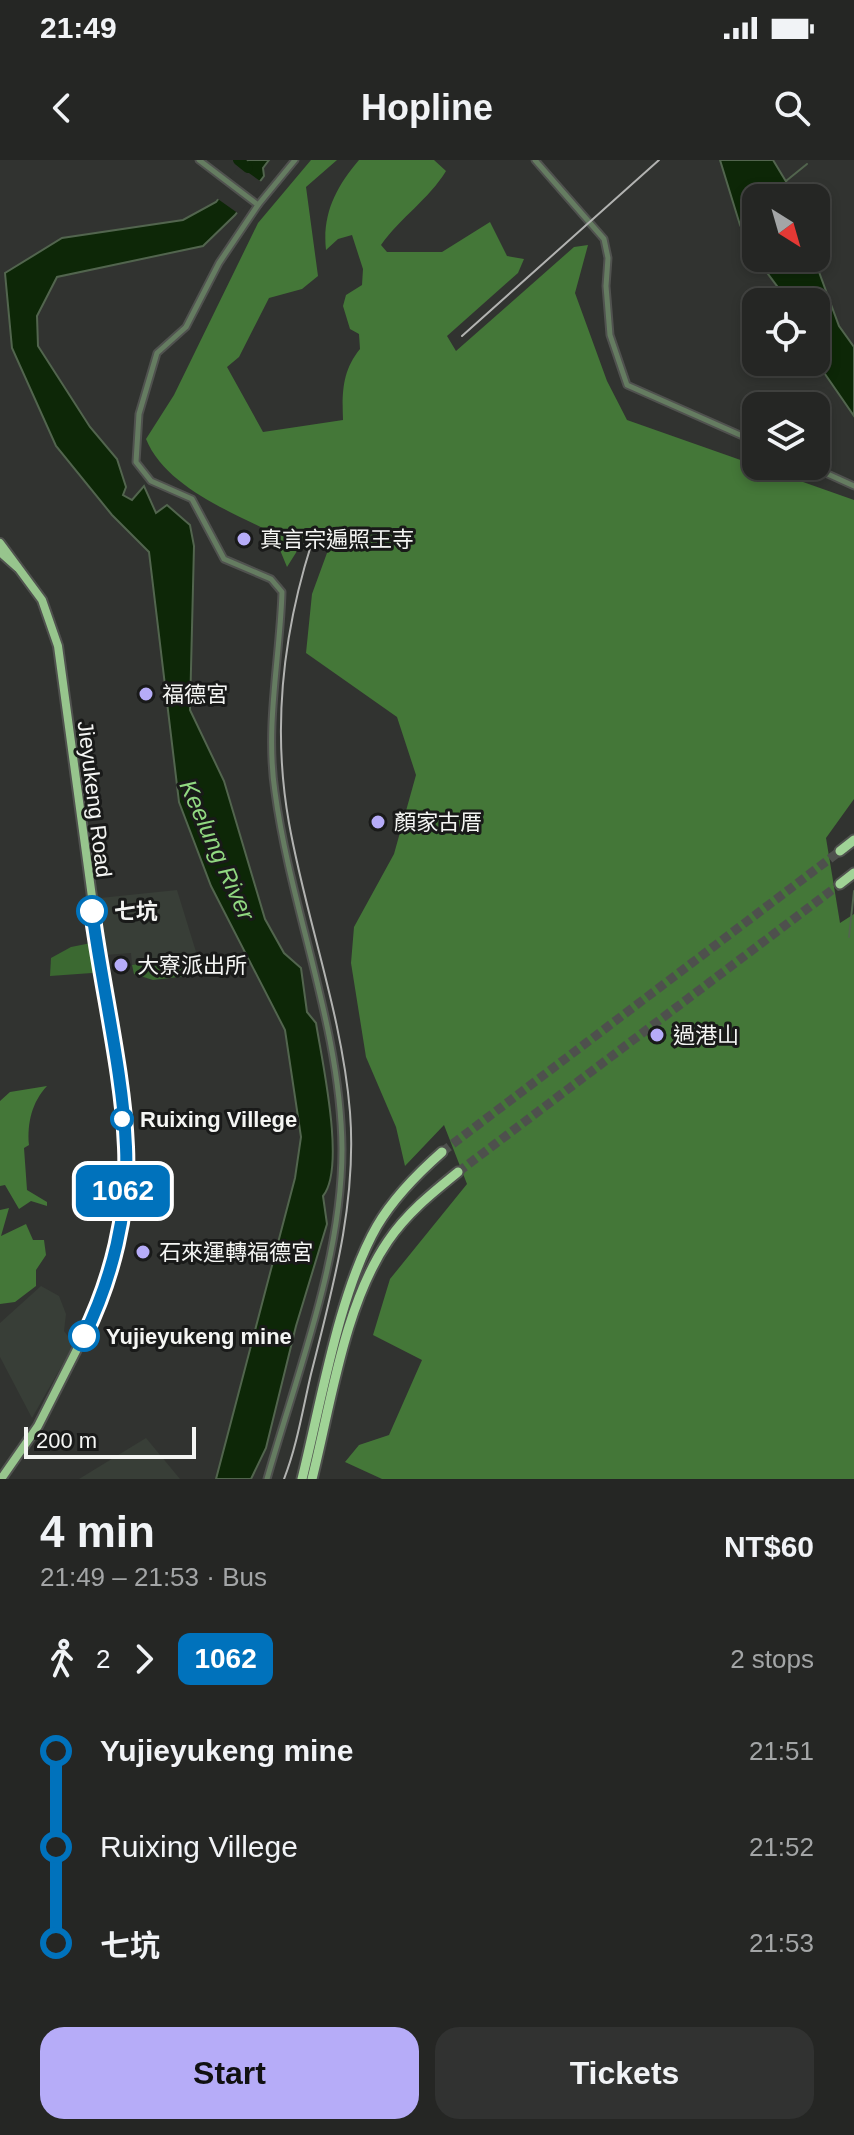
<!DOCTYPE html>
<meta charset="utf-8">
<style>
body{margin:0;font-family:Helvetica,"Noto Sans TC",sans-serif;background:#313231;color:#f1f3f6;height:100vh;display:flex;flex-direction:column;font-size:30px;white-space:nowrap}
*{box-sizing:border-box;margin:0}
p{font-size:26px;color:#a3a5a6}
.icon{flex:none;width:44px;height:44px;fill:none;stroke:currentColor;stroke-width:2;stroke-linecap:round;stroke-linejoin:round}
.map{position:relative;height:1319px;overflow:hidden}
.sheet{display:flex;flex-direction:column;background:#252624;flex:1}
.sheet>*{flex:none}
.badge{padding:0 16px;border-radius:12px;font-size:28px;line-height:52px}
.needle{width:52px;rotate:143deg}
.fabs{position:absolute;left:742px;top:24px;display:grid;gap:16px}
.fabs a{display:grid;place-items:center;width:88px;height:88px;border-radius:16px;background:#252624;box-shadow:0 4px 12px #0003,0 0 0 2px #424341;font-size:40px}
.scale{position:absolute;left:24px;bottom:20px;width:172px;box-sizing:border-box;padding-left:8px;border:4px solid #f4f5f3;border-top:0;font-size:22px;line-height:28px;white-space:nowrap;color:#f4f5f3;-webkit-text-stroke:6px #191a19;paint-order:stroke}
.map>.badge{position:absolute;translate:-50% -50%;box-shadow:0 0 0 4px #fff}
.legs{display:flex;align-items:center;gap:12px;height:88px;padding:0 40px;font-size:26px}
.legs p{margin-inline-start:auto}
.head{display:flex;align-items:center;justify-content:space-between;height:136px;padding:0 40px}
h1{font-size:44px;font-weight:700;line-height:60px}
.primary-button{display:flex;gap:16px;margin-top:auto;padding:16px 40px}
.primary-button a{flex:1;height:92px;border-radius:24px;background:#b6acf8;color:#111;font-size:32px;font-weight:700;line-height:92px;text-align:center}
.primary-button a+a{background:#313231;color:#f1f3f6}
ul{padding:0 40px;list-style:none}
li{display:flex;align-items:center;gap:28px;height:96px;font-size:30px}
li i{display:grid;place-items:center;width:12px;height:100%;margin:0 10px;background:currentColor}
li i::after{content:'';width:20px;height:20px;margin:-10px;border:6px solid;border-radius:50%;background:#252624}
li p{margin-inline-start:auto}
li:first-child i{background:linear-gradient(#0000 50%,currentColor 0)}
li:last-child i{background:linear-gradient(currentColor 50%,#0000 0)}
.status{display:flex;justify-content:space-between;align-items:center;height:56px;padding:0 40px;background:#252624;direction:ltr}
.status svg{height:22px;fill:currentColor}
header{display:flex;justify-content:space-between;align-items:center;height:104px;padding:0 40px;background:#252624;font-size:36px;font-weight:700}
.map>svg:first-child{display:block}
.built{fill:#383e37}
.green{fill:#3b6931}
.forest{fill:#447738}
.water{fill:#0d2707;stroke:#52654e;stroke-width:2}
.pier{fill:#313330}
.lines{fill:none;stroke-linecap:round;stroke-linejoin:round}
.stream{stroke:#52654e;stroke-width:2}
.river{stroke:#0d2707;stroke-width:10}
.trunk-tunnel{stroke:#4e504d;stroke-width:9;stroke-dasharray:9 4.5;stroke-linecap:butt}
.minor-casing{stroke:#50524f;stroke-width:9}
.primary-casing{stroke:#50524f;stroke-width:12}
.trunk-casing{stroke:#50524f;stroke-width:13}
.minor{stroke:#657c61;stroke-width:5}
.primary{stroke:#97c58d;stroke-width:8}
.trunk{stroke:#a0d396;stroke-width:9}
.rail{stroke:#b2b3b1;stroke-width:2}
.line-1-casing{stroke:#fff;stroke-width:18}
.line-1{stroke:#0072bc;stroke-width:12}
.poi-dot{fill:#b6acf8;stroke:#191a19;stroke-width:3}
.stop-1-dot{fill:#fff;stroke:#0072bc;stroke-width:4}
.labels{text-anchor:middle;stroke-width:6;stroke-linejoin:round;paint-order:stroke}
.poi-label{font-size:22px;fill:#f4f5f3;stroke:#191a19;text-anchor:start}
.street-label{font-size:22px;fill:#f4f5f3;stroke:#191a19}
.stop-label{font-size:22px;font-weight:bold;fill:#f4f5f3;stroke:#191a19;text-anchor:start}
.water-label{font-size:24px;font-style:italic;fill:#91d881;stroke:#191a19}
</style>
<div class="status"><b>21:49</b><svg viewBox="0 0 49 12"><path d="M0 12V9h3v3zM5 12V6h3v6zM10 12V3h3v9zM15 12V0h3v12zM26 1h20v11H26zM47 4h2v5h-2z"/></svg></div>
<header><svg class="icon" aria-label="back" viewBox="0 0 24 24"><path d="M15 5l-7 7 7 7"/></svg>Hopline<svg class="icon" aria-label="search" viewBox="0 0 24 24"><circle cx="10" cy="10" r="6"/><path d="M15 15l6 6"/></svg></header>
<div class="map">
<svg width="854" height="1319" viewBox="0 0 854 1319">
<rect width="100%" height="100%" fill="#313330"/>
<!-- built -->
<g class="built">
<path d="M 177,730 L 197,795 L 132,805 L 131,793 L 106,795 L 100,738 Z"/>
<path d="M 41,1126 L 59,1136 L 66,1154 L 64,1171 L 74,1184 L 32,1258 L 0,1197 L 0,1163 Z"/>
<path d="M 146,1278 L 180,1319 L 79,1319 Z"/>
</g>
<!-- green -->
<g class="green">
<path d="M 96,782 L 106,812 L 50,816 L 51,798 L 71,787 Z"/>
<path d="M 202,794 L 204,814 L 153,820 L 134,814 L 132,805 Z"/>
</g>
<!-- forest -->
<g class="forest">
<path d="M 311,0 L 337,0 L 306,27 L 318,116 L 302,129 L 269,138 L 239,197 L 227,207 L 263,272 L 343,260 C 342,233 342,211 360,189 L 359,174 L 350,169 L 343,146 L 346,135 L 362,125 L 363,109 L 352,75 L 338,79 L 326,90 C 322,54 336,27 359,0 L 434,0 L 446,11 C 429,39 400,58 381,85 L 387,92 L 442,92 L 490,62 L 507,96 L 524,99 L 518,113 L 447,176 L 456,191 L 574,87 L 588,85 L 575,133 L 607,221 L 627,260 L 854,340 L 854,639 L 826,678 L 840,763 L 854,754 L 854,1319 L 382,1319 L 345,1302 L 359,1285 L 389,1275 L 422,1200 L 373,1175 L 390,1119 L 467,1024 L 444,965 L 405,1006 L 396,967 L 366,897 L 351,803 L 354,767 L 394,694 L 416,615 L 397,557 L 306,493 L 312,434 L 331,382 L 309,372 L 287,407 L 273,373 C 229,351 165,326 146,279 L 174,235 L 258,63 Z"/>
<path d="M 47,926 C 32,942 27,963 29,985 L 24,988 L 27,1030 L 47,1042 L 47,1046 L 31,1041 L 19,1049 L 5,1025 L 0,1026 L 0,941 L 10,932 Z"/>
<path d="M 9,1048 L 1,1076 L 26,1064 L 33,1080 L 44,1080 L 46,1095 L 36,1110 L 36,1126 L 15,1142 L 0,1144 L 0,1050 Z"/>
</g>
<!-- water -->
<g class="water">
<path d="M 248,0 L 269,0 L 263,8 L 264,16 L 235,55 L 203,86 L 57,117 L 37,156 L 38,186 L 90,267 L 117,299 L 126,327 L 123,335 L 132,340 L 144,326 L 156,353 L 167,345 L 190,365 L 194,386 L 190,550 L 224,621 L 265,759 L 284,793 L 301,808 L 307,852 L 316,863 C 322,901 346,1008 323,1036 L 327,1064 L 296,1166 L 266,1288 L 251,1319 L 216,1319 L 295,1018 L 301,977 L 285,870 L 211,726 L 179,642 L 149,392 L 112,355 L 56,286 L 12,188 L 5,113 L 62,78 L 183,60 L 216,42 Z"/>
<path d="M 720,0 L 773,0 L 796,38 L 756,38 L 756,98 L 816,98 L 816,68 L 829,86 L 819,112 L 839,166 L 854,187 L 854,256 L 816,201 L 816,142 L 789,142 L 756,98 L 740,65 Z"/>
</g>
<!-- pier -->
<path class="pier" d="M 239,6 L 263,23 L 239,54 L 215,37 Z"/>
<g class="lines">
<!-- stream -->
<g class="stream">
<path d="M 786,21 L 807,4"/>
<path d="M 849,777 L 854,731"/>
</g>
<!-- river -->
<path class="river" d="M 238,0 L 248,8"/>
<!-- trunk-tunnel -->
<g class="trunk-tunnel">
<path d="M 442,992 L 840,691"/>
<path d="M 458,1012 L 840,724"/>
</g>
<defs>
<g id="minor">
<path d="M 199,0 L 258,45"/>
<path d="M 535,0 L 604,79 L 608,98 L 606,126 L 610,175 L 627,225 L 756,282"/>
<path d="M 810,306 L 854,326"/>
<path d="M 267,1319 C 297,1213 342,1100 342,989 C 341,868 291,751 275,632 C 265,565 280,499 282,432 L 271,419 L 224,399 L 192,339 L 151,321 L 136,302 L 139,254 L 157,193 L 186,167 L 219,103 L 258,45 L 295,0"/>
</g>
<g id="primary">
<path d="M 0,383 L 42,440 L 58,486 L 126,988 L 120,1063 L 110,1116 L 100,1144 L 38,1266 L 1,1319"/>
<path d="M 0,392 L 17,407"/>
</g>
<g id="trunk">
<path d="M 840,691 L 854,680"/>
<path d="M 840,724 L 854,713"/>
<path d="M 302,1319 C 321,1243 339,1132 377,1066 C 394,1037 417,1014 442,992"/>
<path d="M 312,1319 C 331,1244 344,1145 388,1081 C 407,1053 432,1033 458,1012"/>
</g>
</defs>
<!-- minor casing -->
<use href="#minor" class="minor-casing"/>
<!-- primary casing -->
<use href="#primary" class="primary-casing"/>
<!-- trunk casing -->
<use href="#trunk" class="trunk-casing"/>
<!-- minor -->
<use href="#minor" class="minor"/>
<!-- primary -->
<use href="#primary" class="primary"/>
<!-- trunk -->
<use href="#trunk" class="trunk"/>
<!-- rail -->
<g class="rail">
<path d="M 462,176 L 659,0"/>
<path d="M 284,1319 C 297,1286 303,1248 311,1214 C 333,1127 357,1042 350,952 C 342,854 306,759 289,663 C 272,568 283,473 312,382"/>
</g>
</g>
<g class="lines">
<defs>
<path id="line-1" d="M 84,1176 C 112,1119 129,1052 126,987 C 123,913 102,827 92,751"/>
</defs>
<!-- line-1 casing -->
<use href="#line-1" class="line-1-casing"/>
<!-- line-1 -->
<use href="#line-1" class="line-1"/>
</g>
<!-- markers -->
<g class="poi-dot">
<circle cx="244" cy="379" r="8"/>
<circle cx="146" cy="534" r="8"/>
<circle cx="378" cy="662" r="8"/>
<circle cx="121" cy="805" r="8"/>
<circle cx="657" cy="875" r="8"/>
<circle cx="143" cy="1092" r="8"/>
</g>
<g class="stop-1-dot">
<circle cx="92" cy="751" r="14"/>
<circle cx="122" cy="959" r="10"/>
<circle cx="84" cy="1176" r="14"/>
</g>
<g class="labels">
<!-- poi labels -->
<g class="poi-label">
<text x="260" y="387">真言宗遍照王寺</text>
<text x="162" y="542">福德宮</text>
<text x="394" y="670">顏家古厝</text>
<text x="137" y="813">大寮派出所</text>
<text x="673" y="883">過港山</text>
<text x="159" y="1100">石來運轉福德宮</text>
</g>
<!-- street labels -->
<g class="street-label">
<text transform="translate(95 639) rotate(83)" y="8">Jieyukeng Road</text>
</g>
<!-- stop labels -->
<g class="stop-label">
<text x="114" y="759">七坑</text>
<text x="140" y="967">Ruixing Villege</text>
<text x="106" y="1184">Yujieyukeng mine</text>
</g>
<!-- water labels -->
<g class="water-label">
<text transform="translate(217 690) rotate(66)" y="8">Keelung River</text>
</g>
</g>
</svg>
<div class="fabs">
<a><svg class="needle" viewBox="-14 -14 28 28"><path d="M0-13l5 13h-10z" fill="#e53935"/><path d="M0 13l5-13h-10z" fill="#a3a5a6"/></svg></a>
<a><svg class="icon" aria-label="locate" viewBox="0 0 24 24"><circle cx="12" cy="12" r="6"/><path d="M12 2v4M12 18v4M2 12h4M18 12h4"/></svg></a>
<a><svg class="icon" aria-label="layers" viewBox="0 0 24 24"><path d="M12 4l9 5-9 5-9-5zM3 14l9 5 9-5"/></svg></a>
</div>
<div class="scale">200 m</div>
<b class="badge" style="left:123px;top:1031px;background:#0072bc;color:#fff">1062</b>
</div>
<section class="sheet">
<div class="head"><div><h1>4 min</h1><p>21:49 – 21:53 · Bus</p></div><b>NT$60</b></div>
<div class="legs"><svg class="icon" aria-label="walk" viewBox="0 0 24 24"><circle cx="13" cy="4" r="2"/><path d="M13 8l-2 6 4 7M11 14l-3 7M7 12l3-4h3l4 4"/></svg>2<svg class="icon" aria-label="forward" viewBox="0 0 24 24"><path d="M9 5l7 7-7 7"/></svg><b class="badge" style="background:#0072bc;color:#fff">1062</b><p>2 stops</p></div>
<ul>
<li><i style="color:#0072bc"></i><b>Yujieyukeng mine</b><p>21:51</p></li>
<li><i style="color:#0072bc"></i><span>Ruixing Villege</span><p>21:52</p></li>
<li><i style="color:#0072bc"></i><b>七坑</b><p>21:53</p></li>
</ul>
<div class="primary-button"><a>Start</a><a>Tickets</a></div>
</section>
